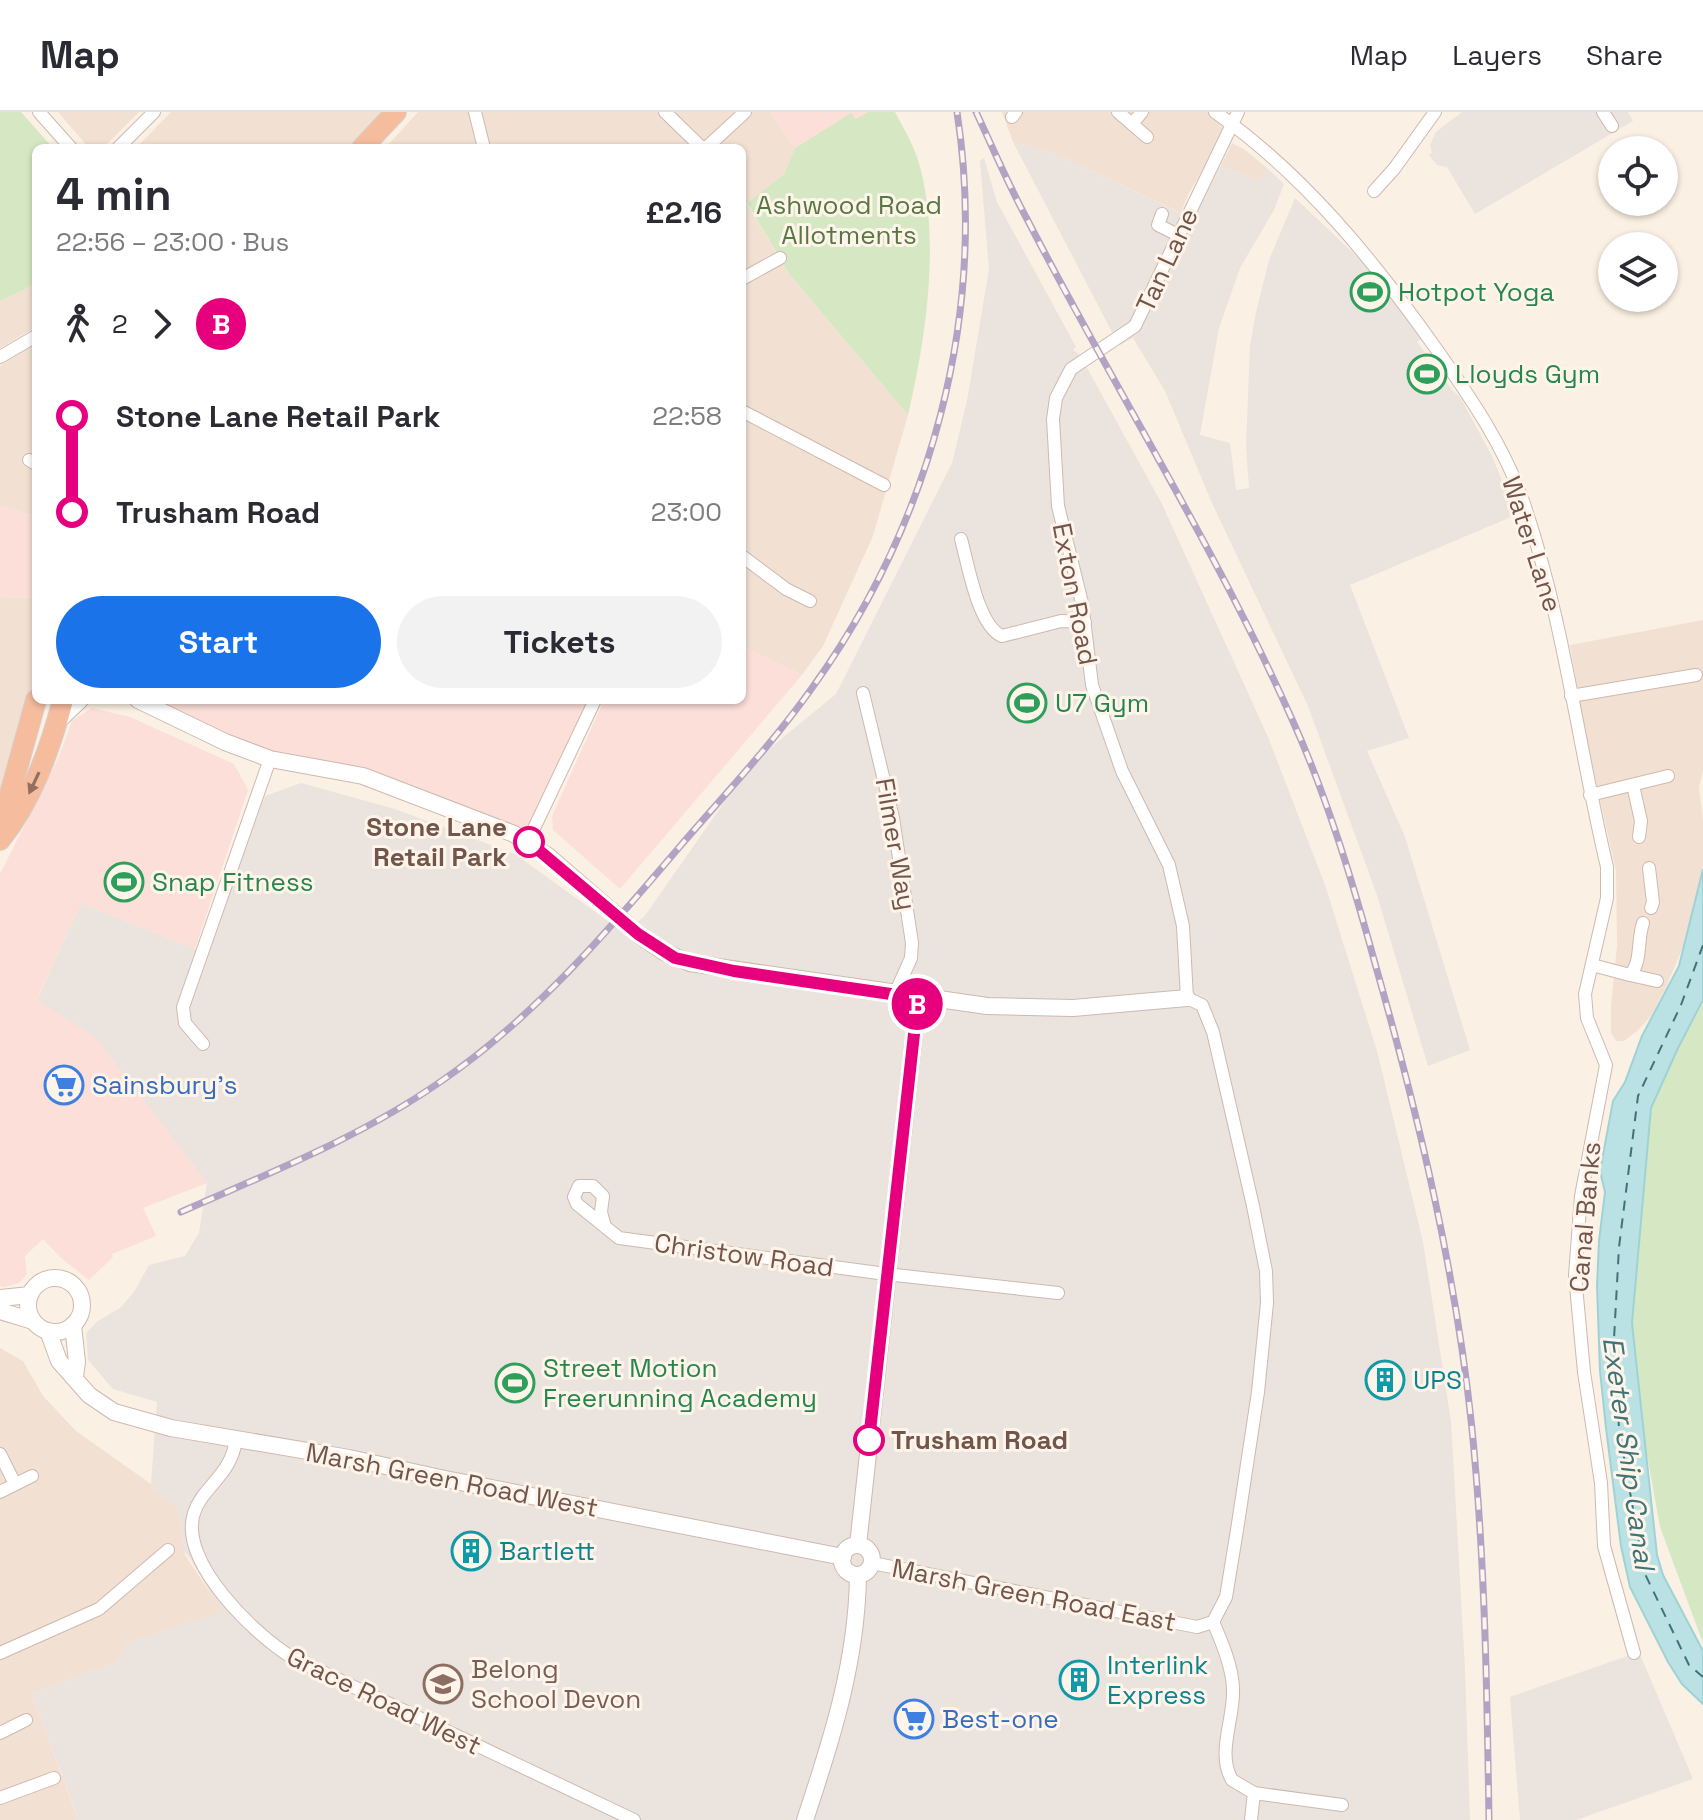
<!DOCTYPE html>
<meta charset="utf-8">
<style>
body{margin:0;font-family:"Space Grotesk",sans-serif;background:#f2f2f3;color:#2b2b33;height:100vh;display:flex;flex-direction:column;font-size:30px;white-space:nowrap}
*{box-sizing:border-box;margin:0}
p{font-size:26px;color:#7c7c81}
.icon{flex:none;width:44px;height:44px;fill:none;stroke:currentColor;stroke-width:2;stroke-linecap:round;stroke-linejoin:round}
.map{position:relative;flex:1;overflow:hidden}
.side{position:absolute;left:32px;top:32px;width:714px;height:560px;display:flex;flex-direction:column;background:#fff;border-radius:12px;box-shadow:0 2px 6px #0004}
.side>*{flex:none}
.badge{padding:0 16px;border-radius:26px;font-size:28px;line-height:52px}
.controls{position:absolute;left:1598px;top:24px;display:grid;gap:16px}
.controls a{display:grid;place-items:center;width:80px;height:80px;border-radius:50%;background:#fff;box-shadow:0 2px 6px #0004;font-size:40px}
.map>.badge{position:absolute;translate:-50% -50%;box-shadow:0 0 0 4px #fff}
.legs{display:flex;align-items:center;gap:12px;height:88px;padding:0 24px;font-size:26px}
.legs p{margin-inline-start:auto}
.overview{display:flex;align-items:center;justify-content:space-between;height:136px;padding:0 24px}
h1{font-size:44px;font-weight:700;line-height:60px}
.action{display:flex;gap:16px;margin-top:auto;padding:16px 24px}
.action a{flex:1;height:92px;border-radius:48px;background:#1a73e8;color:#fff;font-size:32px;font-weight:700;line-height:92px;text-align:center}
.action a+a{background:#f2f2f3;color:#2b2b33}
ul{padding:0 24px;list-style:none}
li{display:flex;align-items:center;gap:28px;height:96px;font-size:30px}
li i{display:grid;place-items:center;width:12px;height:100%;margin:0 10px;background:currentColor}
li i::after{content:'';width:20px;height:20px;margin:-10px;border:6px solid;border-radius:50%;background:#fff}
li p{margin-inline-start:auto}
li:first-child i{background:linear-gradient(#0000 50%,currentColor 0)}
li:last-child i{background:linear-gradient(currentColor 50%,#0000 0)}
header{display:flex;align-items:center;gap:48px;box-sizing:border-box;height:112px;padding:0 40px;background:#fff;border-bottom:2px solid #e1e1e2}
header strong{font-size:38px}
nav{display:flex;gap:44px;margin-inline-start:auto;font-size:28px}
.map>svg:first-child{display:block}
.residential{fill:#f2e1d3}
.commercial{fill:#fbdfd8}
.industrial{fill:#ebe3de}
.green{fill:#d6e8c3}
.water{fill:#bae2e4;stroke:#a0d2d5;stroke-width:2}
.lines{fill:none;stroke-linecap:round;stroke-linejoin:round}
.ferry{stroke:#407377;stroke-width:2;stroke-dasharray:10 8;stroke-linecap:butt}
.minor-casing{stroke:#ceb9ae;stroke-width:14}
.tertiary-casing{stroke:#ceb9ae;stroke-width:18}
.trunk-casing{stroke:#d8cfcd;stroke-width:22}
.minor{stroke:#fff;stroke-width:12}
.tertiary{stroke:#fff;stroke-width:16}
.trunk{stroke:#f5bc9e;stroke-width:20}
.rail-casing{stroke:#b2a3c4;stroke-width:7}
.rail{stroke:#fef4ea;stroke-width:4;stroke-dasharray:12;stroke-linecap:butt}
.oneway{fill:#936f60}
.line-1-casing{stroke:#fff;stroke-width:18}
.line-1{stroke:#e6007e;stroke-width:12}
.stop-1-dot{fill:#fff;stroke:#e6007e;stroke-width:4}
.labels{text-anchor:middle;stroke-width:6;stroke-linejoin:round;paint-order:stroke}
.park-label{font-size:26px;fill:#587843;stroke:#fef4ea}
.street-label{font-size:26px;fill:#72554b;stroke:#fef4ea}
.leisure-label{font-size:26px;fill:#27864d;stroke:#fef4ea;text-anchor:start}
.stop-label{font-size:26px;font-weight:bold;fill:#72554b;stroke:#fef4ea;text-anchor:end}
.shop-label{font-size:26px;fill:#366cbe;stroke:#fef4ea;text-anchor:start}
.culture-label{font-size:26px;fill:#0d838f;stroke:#fef4ea;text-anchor:start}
.education-label{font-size:26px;fill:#785e54;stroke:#fef4ea;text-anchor:start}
.water-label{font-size:28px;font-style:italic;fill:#407377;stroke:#fef4ea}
</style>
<header>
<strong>Map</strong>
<nav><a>Map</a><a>Layers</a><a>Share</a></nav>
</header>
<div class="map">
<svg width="1703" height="1708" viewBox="0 0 1703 1708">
<rect width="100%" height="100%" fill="#fbf0e4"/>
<!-- residential -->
<g class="residential">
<path d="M 58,0 L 139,0 L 103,36 L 89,36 Z"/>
<path d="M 171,0 L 389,0 L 355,36 L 136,36 Z"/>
<path d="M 418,0 L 770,0 L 795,36 L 784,62 L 747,92 L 790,163 L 908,303 L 873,424 L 823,534 L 802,563 L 742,534 L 742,36 L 385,36 Z"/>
<path d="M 1002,0 L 1207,0 L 1226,18 L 1188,83 L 1181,101 L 1053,41 L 1013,30 Z"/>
<path d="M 1232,31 L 1245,38 L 1267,56 L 1259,70 L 1221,53 Z"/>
<path d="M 36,168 L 36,215 L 0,236 L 0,189 L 26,177 Z"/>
<path d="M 36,231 L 36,404 L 0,394 L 0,254 Z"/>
<path d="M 0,485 L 36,486 L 36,573 L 0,704 Z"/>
<path d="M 1703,508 L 1703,658 L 1699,675 L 1703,708 L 1703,753 L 1684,833 L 1664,879 L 1651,904 L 1637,919 L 1624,929 L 1616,929 L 1611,921 L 1611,893 L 1617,834 L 1616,759 L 1586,626 L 1570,533 Z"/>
<path d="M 0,1236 L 23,1249 L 43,1284 L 76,1319 L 151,1372 L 178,1397 L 185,1443 L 223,1500 L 128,1531 L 115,1551 L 31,1581 L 78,1707 L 75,1708 L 0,1708 Z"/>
</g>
<!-- commercial -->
<g class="commercial">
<path d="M 770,0 L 868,0 L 854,7 L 850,2 L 795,36 Z"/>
<path d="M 0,394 L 36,404 L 36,486 L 0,485 Z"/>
<path d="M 742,534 L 802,563 L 620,777 L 553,718 L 552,704 L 604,588 L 742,588 Z"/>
<path d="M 155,588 L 592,588 L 527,725 L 271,641 Z"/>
<path d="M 92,596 L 130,605 L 234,652 L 248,678 L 195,837 L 81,791 L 37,887 L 94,924 L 207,1071 L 143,1096 L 156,1124 L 112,1142 L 113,1145 L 89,1168 L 61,1146 L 43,1127 L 25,1144 L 27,1162 L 19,1171 L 4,1175 L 0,1174 L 0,762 L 58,647 L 72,609 Z"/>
</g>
<!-- industrial -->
<g class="industrial">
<path d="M 1462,0 L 1628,0 L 1633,9 L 1475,102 L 1447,55 L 1437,53 L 1429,43 L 1432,41 L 1430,33 L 1436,20 Z"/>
<path d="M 1013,30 L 1053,41 L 1193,107 L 1221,53 L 1259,70 L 1267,56 L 1284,72 L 1274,98 L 1240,156 L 1219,216 L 1200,323 L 1230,331 L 1236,378 L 1249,376 L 1246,334 L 1250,234 L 1256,200 L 1269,148 L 1295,86 L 1364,151 L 1422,226 L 1417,230 L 1453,279 L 1460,285 L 1492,344 L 1516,403 L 1350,473 L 1409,626 L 1367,639 L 1405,725 L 1470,938 L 1428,954 L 1377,783 L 1308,594 L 1212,391 L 1165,279 L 1133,226 L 1120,233 L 1114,224 Z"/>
<path d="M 984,46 L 997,90 L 1076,235 L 1073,238 L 1080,243 L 1162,392 L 1268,625 L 1325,773 L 1377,939 L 1423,1130 L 1451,1309 L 1465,1557 L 1470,1708 L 75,1708 L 78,1706 L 31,1581 L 115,1551 L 128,1531 L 222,1500 L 189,1445 L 184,1439 L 178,1397 L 151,1372 L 157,1290 L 113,1277 L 88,1248 L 86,1221 L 98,1209 L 120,1196 L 134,1180 L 149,1153 L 185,1144 L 199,1121 L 207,1071 L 94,924 L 37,888 L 81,791 L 207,842 L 265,684 L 301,671 L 395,697 L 515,742 L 623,820 L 644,805 L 730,682 L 763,642 L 836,582 L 952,351 L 967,289 L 989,157 L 980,49 Z"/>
<path d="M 1639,1540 L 1693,1667 L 1576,1708 L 1520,1708 L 1510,1585 Z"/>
</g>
<!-- green -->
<g class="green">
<path d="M 0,0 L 21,0 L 53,36 L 36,36 L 36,168 L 26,177 L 0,189 Z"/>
<path d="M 868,0 L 895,0 C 903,15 912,30 917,45 C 942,121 926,227 908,303 L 790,163 L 747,91 L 784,62 L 795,36 L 851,1 L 855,7 Z"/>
<path d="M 1703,891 L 1703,1531 L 1660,1415 L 1627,1232 L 1630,1149 L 1652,992 L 1678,936 Z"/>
</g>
<!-- water -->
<path class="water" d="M 1703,757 L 1703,888 L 1678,936 L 1651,996 L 1632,1211 L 1657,1443 L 1663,1463 L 1703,1539 L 1703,1592 L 1682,1572 L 1668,1550 L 1630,1475 L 1621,1434 L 1606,1316 L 1600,1259 L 1597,1174 L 1599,1129 L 1605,1080 L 1600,1059 L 1613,989 L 1625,970 L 1642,924 L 1679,854 Z"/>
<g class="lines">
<!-- ferry -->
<path class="ferry" d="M 1703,833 L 1681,893 L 1638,984 L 1619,1135 L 1614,1227 L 1619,1317 L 1644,1460 L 1689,1553 L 1703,1565"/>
<defs>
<g id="minor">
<path d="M 39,0 L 71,36"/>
<path d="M 475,0 L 484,36"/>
<path d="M 665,0 L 700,34 L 706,36"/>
<path d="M 1118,0 L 1132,12 L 1142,0"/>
<path d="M 1215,0 C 1304,62 1375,150 1437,238 C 1470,285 1504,334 1523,389 C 1564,508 1578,633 1607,755 L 1607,786 L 1585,882 L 1587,906 L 1606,953 L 1581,1084 L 1575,1163 L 1584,1260 L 1601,1371 L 1604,1434 L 1634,1541"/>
<path d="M 1603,0 L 1612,14"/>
<path d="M 1012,5 L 1016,0"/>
<path d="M 1132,12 L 1147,25"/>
<path d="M 118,36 L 154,0"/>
<path d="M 706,36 L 745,0"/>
<path d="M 1374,79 L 1394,57 L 1435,0"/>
<path d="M 1162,102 L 1158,113 L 1178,123"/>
<path d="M 742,167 L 780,146"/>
<path d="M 0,245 L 36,224"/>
<path d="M 742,299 L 884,373"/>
<path d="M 29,348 L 36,352"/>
<path d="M 961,427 C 968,452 978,514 1002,524 L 1061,509 L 1085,510"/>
<path d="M 742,444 L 786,477 L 810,489"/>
<path d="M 863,581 L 893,706 L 912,831 L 911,846 L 895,882"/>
<path d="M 1571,584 L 1696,563"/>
<path d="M 1633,673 L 1641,709 L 1639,725"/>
<path d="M 1590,683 L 1668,664"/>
<path d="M 528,729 L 595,588"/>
<path d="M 1649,756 L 1653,790 L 1651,796"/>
<path d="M 1592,853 L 1630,863 C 1642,850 1637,828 1643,811"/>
<path d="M 1630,863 L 1657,869"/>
<path d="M 203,932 L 185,911 L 183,895 L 270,647"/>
<path d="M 605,1115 L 601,1100 L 603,1084 L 593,1074 L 579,1074 L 574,1085 L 577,1092 L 619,1126 L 886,1162 L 1058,1181"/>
<path d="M 236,1327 C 232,1363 202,1375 194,1401 C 178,1450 256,1524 293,1546 L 634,1708"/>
<path d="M 0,1342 L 15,1372"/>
<path d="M 0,1380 L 32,1364"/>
<path d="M 872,1451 L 1197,1515 L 1213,1510 L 1226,1485 L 1237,1418 L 1258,1280 L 1267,1191 L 1266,1159 L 1253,1094 L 1213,920 L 1202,893 L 1187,886 L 1183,814 L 1169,753 L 1122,659 L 1092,573 L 1082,491 L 1058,394 L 1053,307 L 1056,286 L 1071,257 L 1135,214 L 1238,0"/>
<path d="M 1213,1510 C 1222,1530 1232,1554 1233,1576 C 1235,1605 1216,1641 1232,1668 L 1254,1681 L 1342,1693"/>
<path d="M 0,1541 L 99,1497 L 168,1438"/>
<path d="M 0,1621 L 26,1608"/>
<path d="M 0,1686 L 54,1666"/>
<path d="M 1251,1708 L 1254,1681"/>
</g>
<g id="tertiary">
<path d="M 138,588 L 225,630 L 270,647 L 363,664 L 514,722 L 548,744 L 638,822 L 664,840 L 690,851 L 987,894 L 1073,896 L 1187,886"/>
<path d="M 58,609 L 80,588"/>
<circle cx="55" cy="1193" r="27"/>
<path d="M 0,1186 L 30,1183"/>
<path d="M 0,1199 L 33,1209"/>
<path d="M 73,1213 L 77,1250 L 75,1264"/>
<path d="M 48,1219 L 59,1249 L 89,1283 L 114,1300 L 171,1316 L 349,1346 L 445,1367 L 843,1445"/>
<path d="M 858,1433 L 918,886"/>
<circle cx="857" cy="1448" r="15"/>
<path d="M 805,1708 C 832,1627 857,1549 858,1463"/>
</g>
<g id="trunk">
<path d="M 362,36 L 396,0"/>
<path d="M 0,718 L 36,588"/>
<path d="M 0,728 C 32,688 50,637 63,588"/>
</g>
</defs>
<!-- minor casing -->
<use href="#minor" class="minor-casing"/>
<!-- tertiary casing -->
<use href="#tertiary" class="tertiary-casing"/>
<!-- trunk casing -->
<use href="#trunk" class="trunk-casing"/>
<!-- minor -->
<use href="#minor" class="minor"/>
<!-- tertiary -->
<use href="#tertiary" class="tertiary"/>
<!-- trunk -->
<use href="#trunk" class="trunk"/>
<defs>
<g id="rail">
<path d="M 976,0 C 993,36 1008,72 1027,107 C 1113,274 1214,433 1291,605 C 1327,684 1353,771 1376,855 C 1419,1006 1456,1161 1472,1317 C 1485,1448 1487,1577 1489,1708"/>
<path d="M 181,1100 C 269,1061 361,1025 440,970 C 534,906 609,818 682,732 C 726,681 773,631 812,576 C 931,411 988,202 957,0"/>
</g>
</defs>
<!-- rail casing -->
<use href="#rail" class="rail-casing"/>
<!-- rail -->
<use href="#rail" class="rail"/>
</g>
<!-- one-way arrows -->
<defs><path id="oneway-solid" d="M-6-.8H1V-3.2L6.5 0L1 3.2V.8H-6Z" transform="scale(2)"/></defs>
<use class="oneway" href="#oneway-solid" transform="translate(34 671) rotate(115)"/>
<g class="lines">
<defs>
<path id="line-1" d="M 529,730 L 638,822 L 675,846 L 734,859 L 918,886 L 869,1328"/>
</defs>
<!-- line-1 casing -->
<use href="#line-1" class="line-1-casing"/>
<!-- line-1 -->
<use href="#line-1" class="line-1"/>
</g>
<!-- icons -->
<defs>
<symbol id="stadium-ring" viewBox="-11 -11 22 22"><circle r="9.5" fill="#fef4ea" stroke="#2e9e5b" stroke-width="1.5"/><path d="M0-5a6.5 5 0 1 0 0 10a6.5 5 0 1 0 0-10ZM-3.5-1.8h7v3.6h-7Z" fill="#2e9e5b"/></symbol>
<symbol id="supermarket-ring" viewBox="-11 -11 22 22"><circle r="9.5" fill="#fef4ea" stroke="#3f7fe0" stroke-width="1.5"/><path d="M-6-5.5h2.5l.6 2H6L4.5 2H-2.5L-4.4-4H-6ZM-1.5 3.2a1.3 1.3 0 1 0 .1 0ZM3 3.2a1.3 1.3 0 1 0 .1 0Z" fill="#3f7fe0"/></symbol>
<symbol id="building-ring" viewBox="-11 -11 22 22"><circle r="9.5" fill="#fef4ea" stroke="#0f9aa8" stroke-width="1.5"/><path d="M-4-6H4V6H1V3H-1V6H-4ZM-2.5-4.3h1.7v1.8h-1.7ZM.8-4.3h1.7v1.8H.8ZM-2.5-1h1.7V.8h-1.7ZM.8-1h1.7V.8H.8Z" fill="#0f9aa8"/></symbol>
<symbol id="school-ring" viewBox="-11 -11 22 22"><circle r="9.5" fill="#fef4ea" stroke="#8d6e63" stroke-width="1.5"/><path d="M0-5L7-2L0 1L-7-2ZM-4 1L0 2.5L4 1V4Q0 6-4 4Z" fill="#8d6e63"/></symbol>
</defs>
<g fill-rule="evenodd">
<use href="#stadium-ring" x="1348" y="158" width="44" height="44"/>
<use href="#stadium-ring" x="1405" y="240" width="44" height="44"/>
<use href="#stadium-ring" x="1005" y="569" width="44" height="44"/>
<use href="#stadium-ring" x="102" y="748" width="44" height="44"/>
<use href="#supermarket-ring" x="42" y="951" width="44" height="44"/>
<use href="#building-ring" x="1363" y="1246" width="44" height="44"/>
<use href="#stadium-ring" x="493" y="1249" width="44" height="44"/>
<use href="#building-ring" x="449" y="1417" width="44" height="44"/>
<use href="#building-ring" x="1057" y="1546" width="44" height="44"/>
<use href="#school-ring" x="421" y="1550" width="44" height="44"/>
<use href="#supermarket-ring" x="892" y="1585" width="44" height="44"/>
</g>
<!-- markers -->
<g class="stop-1-dot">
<circle cx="529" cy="730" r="14"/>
<circle cx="869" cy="1328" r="14"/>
</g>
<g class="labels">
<!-- park labels -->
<g class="park-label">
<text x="849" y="102">Ashwood Road<tspan x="849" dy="30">Allotments</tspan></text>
</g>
<!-- street labels -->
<g class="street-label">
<text transform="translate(1167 148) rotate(-65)" y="9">Tan Lane</text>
<text transform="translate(1532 432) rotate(72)" y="9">Water Lane</text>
<text transform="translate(1075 482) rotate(79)" y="9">Exton Road</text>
<text transform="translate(896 732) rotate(80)" y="9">Filmer Way</text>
<text transform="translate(1585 1105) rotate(-85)" y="9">Canal Banks</text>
<text transform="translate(744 1143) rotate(8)" y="9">Christow Road</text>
<text transform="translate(452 1368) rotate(11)" y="9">Marsh Green Road West</text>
<text transform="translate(1034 1483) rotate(11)" y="9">Marsh Green Road East</text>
<text transform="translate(384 1589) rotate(26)" y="9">Grace Road West</text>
</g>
<!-- leisure labels -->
<g class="leisure-label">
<text x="1398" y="189">Hotpot Yoga</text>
<text x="1455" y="271">Lloyds Gym</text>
<text x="1055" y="600">U7 Gym</text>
<text x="152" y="779">Snap Fitness</text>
<text x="543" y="1265">Street Motion<tspan x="543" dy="30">Freerunning Academy</tspan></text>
</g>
<!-- stop labels -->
<g class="stop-label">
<text x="507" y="724">Stone Lane<tspan x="507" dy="30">Retail Park</tspan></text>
<text x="891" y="1337" text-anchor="start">Trusham Road</text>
</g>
<!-- shop labels -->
<g class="shop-label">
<text x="92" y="982">Sainsbury's</text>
<text x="942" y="1616">Best-one</text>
</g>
<!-- culture labels -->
<g class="culture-label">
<text x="1413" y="1277">UPS</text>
<text x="499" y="1448">Bartlett</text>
<text x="1107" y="1562">Interlink<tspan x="1107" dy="30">Express</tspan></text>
</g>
<!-- education labels -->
<g class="education-label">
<text x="471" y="1566">Belong<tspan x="471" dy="30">School Devon</tspan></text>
</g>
<!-- water labels -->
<g class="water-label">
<text transform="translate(1629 1341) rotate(82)" y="10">Exeter Ship Canal</text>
</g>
</g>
</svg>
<div class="controls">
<a><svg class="icon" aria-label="locate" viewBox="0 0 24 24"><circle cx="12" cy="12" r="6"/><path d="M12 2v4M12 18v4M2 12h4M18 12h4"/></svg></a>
<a><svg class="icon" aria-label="layers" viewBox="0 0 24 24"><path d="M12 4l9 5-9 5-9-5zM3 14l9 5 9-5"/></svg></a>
</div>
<b class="badge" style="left:917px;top:892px;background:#e6007e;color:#fff">B</b>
<section class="side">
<div class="overview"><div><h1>4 min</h1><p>22:56 – 23:00 · Bus</p></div><b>£2.16</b></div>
<div class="legs"><svg class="icon" aria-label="walk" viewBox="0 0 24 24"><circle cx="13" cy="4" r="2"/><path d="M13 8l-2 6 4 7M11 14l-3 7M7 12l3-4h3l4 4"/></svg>2<svg class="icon" aria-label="forward" viewBox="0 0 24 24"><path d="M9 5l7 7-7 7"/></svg><b class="badge" style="background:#e6007e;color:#fff">B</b></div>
<ul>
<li><i style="color:#e6007e"></i><b>Stone Lane Retail Park</b><p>22:58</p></li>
<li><i style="color:#e6007e"></i><b>Trusham Road</b><p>23:00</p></li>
</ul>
<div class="action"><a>Start</a><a>Tickets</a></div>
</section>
</div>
